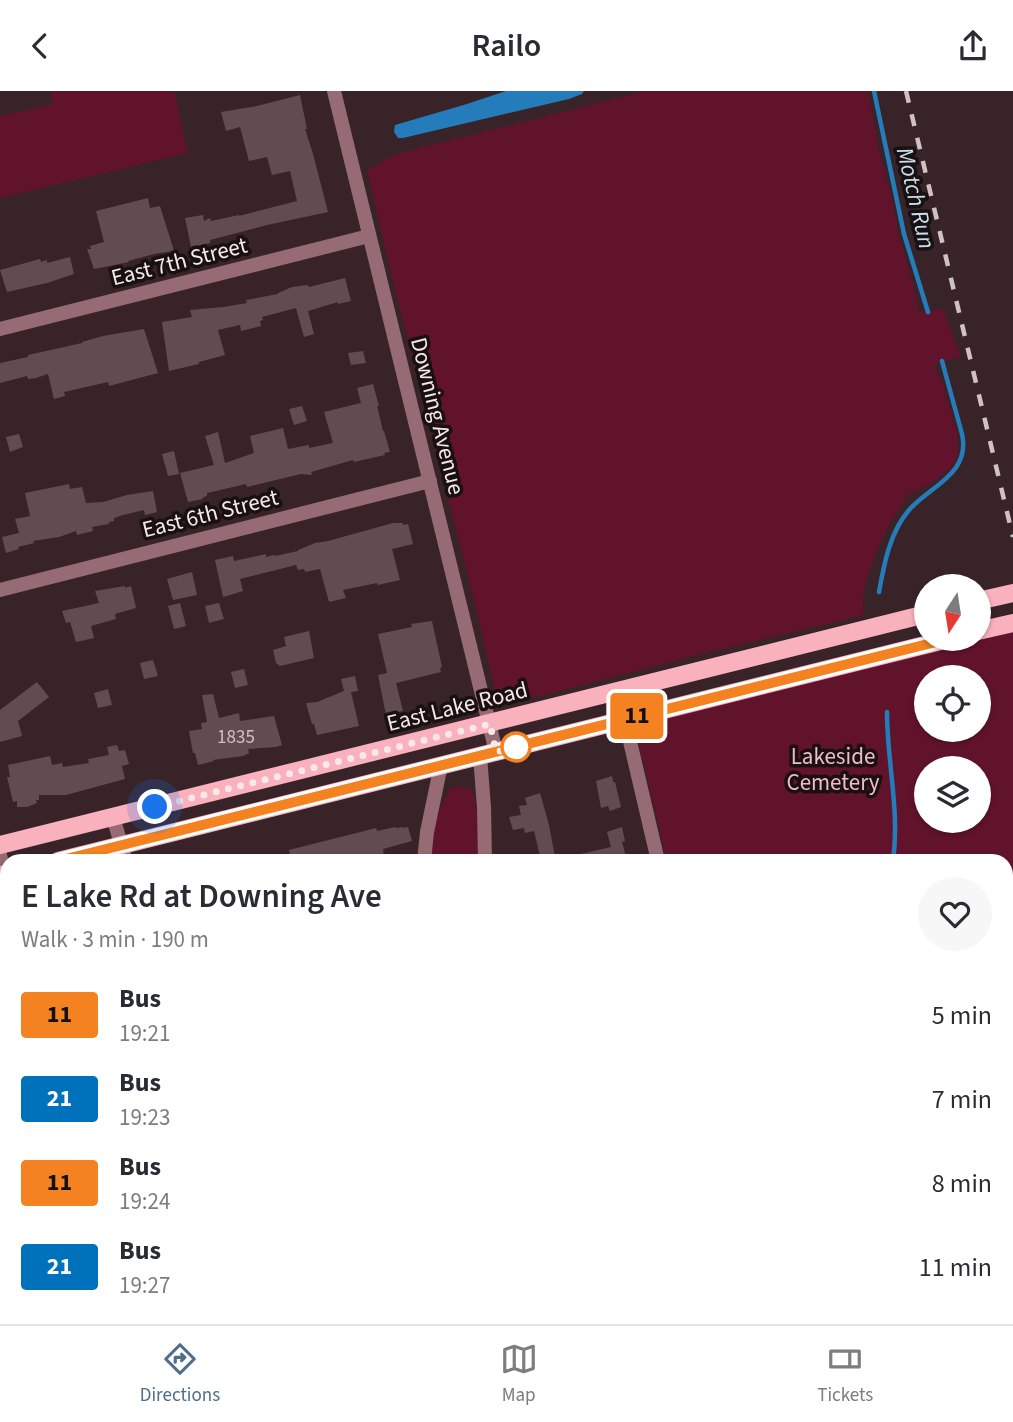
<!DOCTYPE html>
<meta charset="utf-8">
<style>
body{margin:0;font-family:"Source Sans 3",sans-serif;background:#f7f7f7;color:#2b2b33;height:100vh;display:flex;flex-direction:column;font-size:26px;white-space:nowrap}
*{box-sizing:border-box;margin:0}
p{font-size:23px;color:#7c7c81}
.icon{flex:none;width:38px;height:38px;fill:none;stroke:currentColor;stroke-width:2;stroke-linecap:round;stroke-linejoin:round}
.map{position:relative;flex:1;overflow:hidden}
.details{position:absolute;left:0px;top:763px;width:1013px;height:471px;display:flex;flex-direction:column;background:#fff;border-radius:21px 21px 0 0;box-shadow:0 2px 5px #0004}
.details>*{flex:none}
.badge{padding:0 14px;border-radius:5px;font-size:24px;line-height:46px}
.needle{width:46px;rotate:192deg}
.buttons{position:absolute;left:914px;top:483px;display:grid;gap:14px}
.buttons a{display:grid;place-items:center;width:77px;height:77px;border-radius:50%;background:#fff;box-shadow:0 2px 5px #0004;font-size:35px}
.you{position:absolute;width:35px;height:35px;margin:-18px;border:5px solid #fff;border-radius:50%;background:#1a73e8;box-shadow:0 0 0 10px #1a73e833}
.map>.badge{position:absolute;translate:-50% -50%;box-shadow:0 0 0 4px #fff}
.round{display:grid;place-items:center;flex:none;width:74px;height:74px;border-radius:37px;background:#f7f7f7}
.summary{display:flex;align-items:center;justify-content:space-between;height:119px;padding:0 21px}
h1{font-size:33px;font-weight:600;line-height:52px}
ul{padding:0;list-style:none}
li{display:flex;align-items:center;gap:21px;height:84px;padding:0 21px}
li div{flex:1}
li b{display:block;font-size:26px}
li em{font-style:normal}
li .badge{min-width:77px;font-weight:700;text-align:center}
header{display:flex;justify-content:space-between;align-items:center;height:91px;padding:0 21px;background:#fff;font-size:32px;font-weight:600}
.tabs{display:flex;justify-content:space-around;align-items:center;height:98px;border-top:2px solid #e1e1e2;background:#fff;font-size:19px;color:#7c7c81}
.tabs a{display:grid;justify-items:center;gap:4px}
.tabs .current{color:#4e6e8c}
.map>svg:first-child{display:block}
.green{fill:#62132c;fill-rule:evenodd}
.water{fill:#247dba}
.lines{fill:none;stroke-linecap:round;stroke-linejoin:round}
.stream{stroke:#247dba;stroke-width:4.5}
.building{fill:#634c50}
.minor{stroke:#966b73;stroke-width:14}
.major{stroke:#f9b1bd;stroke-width:18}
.rail{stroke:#d1c1c4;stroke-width:4.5;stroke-dasharray:12 12;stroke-linecap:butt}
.line-casing{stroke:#fff;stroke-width:16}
.line{stroke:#f58220;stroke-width:10}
.walk{stroke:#f7e8ea;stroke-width:7;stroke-dasharray:0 12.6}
.stop-dot{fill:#fff;stroke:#f58220;stroke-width:3.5}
.labels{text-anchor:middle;stroke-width:7;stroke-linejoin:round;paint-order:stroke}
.number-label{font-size:19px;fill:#d2c1c4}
.street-label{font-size:23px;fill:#f7e8ea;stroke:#191012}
.park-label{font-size:23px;fill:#f1bcc5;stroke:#191012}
.water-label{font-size:24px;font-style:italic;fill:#c9dded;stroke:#191012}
</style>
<header><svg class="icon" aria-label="back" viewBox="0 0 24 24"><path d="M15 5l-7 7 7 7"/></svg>Railo<svg class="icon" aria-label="share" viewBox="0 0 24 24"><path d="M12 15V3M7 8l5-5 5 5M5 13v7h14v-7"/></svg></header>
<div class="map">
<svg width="1013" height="1233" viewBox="0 0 1013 1233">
<rect width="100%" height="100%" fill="#382428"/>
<!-- green -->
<g class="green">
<path d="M 56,0 L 174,0 L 188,62 L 0,107 L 0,25 L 53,13 L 51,1 Z"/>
<path d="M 647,0 L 868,0 L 880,65 L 892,107 L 899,145 L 913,192 L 919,221 L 943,218 L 961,266 L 942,270 L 934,275 L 943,293 L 957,341 L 958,364 L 952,377 L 929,393 L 907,405 L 884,443 L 873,470 L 863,500 L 864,524 L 698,564 L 505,614 L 497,609 L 478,525 L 390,178 L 367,79 L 396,63 Z"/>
<path d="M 1013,540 L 1013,1233 L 780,1233 L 778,1227 L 1006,1227 L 1006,770 L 667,770 L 638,648 L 638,636 L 641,633 ZM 926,586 L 978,586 L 978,639 L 926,639 ZM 926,677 L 978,677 L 978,730 L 926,730 Z"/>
<path d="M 458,695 L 471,698 C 481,720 477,747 478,770 L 431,770 L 431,745 L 442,713 L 450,698 Z"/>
<path d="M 482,1227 L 545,1227 L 547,1233 L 484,1233 Z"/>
</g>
<!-- water -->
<path class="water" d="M 506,0 L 584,0 L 582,3 L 569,8 L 403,47 L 398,47 L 394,41 L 395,34 L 467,13 Z"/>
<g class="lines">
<!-- stream -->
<g class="stream">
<path d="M 874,0 L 904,143 L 928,221"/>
<path d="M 879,501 C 884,473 890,441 909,419 C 930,395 971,383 962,343 L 942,270"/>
<path d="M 887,621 C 887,671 900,720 893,770"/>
<path d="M 839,1227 L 841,1233"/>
</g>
</g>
<!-- building -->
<g class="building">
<path d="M 300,4 L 307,38 L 305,38 L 313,63 L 328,121 L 267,134 L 210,149 L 210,152 L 191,156 L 185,127 L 203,124 L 204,130 L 210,127 L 211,130 L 239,124 L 239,125 L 297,110 L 290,80 L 272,84 L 267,66 L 249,70 L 240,36 L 226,40 L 221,21 L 257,15 Z"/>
<path d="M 148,107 L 150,117 L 160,115 L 174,160 L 154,163 L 128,170 L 129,171 L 94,178 L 87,158 L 91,158 L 90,155 L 104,151 L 96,120 Z"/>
<path d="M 70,166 L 74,183 L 47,192 L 7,201 L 0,179 L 40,168 L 41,171 L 47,169 L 47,172 Z"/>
<path d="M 345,187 L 351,210 L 338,213 L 338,211 L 308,220 L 314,243 L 304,246 L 296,217 L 262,226 L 263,229 L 260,230 L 261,235 L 241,240 L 240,234 L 218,239 L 225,264 L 199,271 L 199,273 L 169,280 L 162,231 L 192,226 L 190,219 L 224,216 L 247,212 L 246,209 L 278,203 L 278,202 L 292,196 L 308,194 L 309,196 Z"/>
<path d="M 144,238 L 158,282 L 109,295 L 108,291 L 64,301 L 65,305 L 54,308 L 48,283 L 36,287 L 28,288 L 27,285 L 0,292 L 0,272 L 28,266 L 28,264 L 82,252 L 82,251 L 103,245 Z"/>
<path d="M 363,260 L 366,272 L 351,274 L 348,262 Z"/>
<path d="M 373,293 L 379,315 L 377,315 L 383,340 L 384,340 L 390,361 L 384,362 L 385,364 L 354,371 L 353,369 L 311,381 L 312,384 L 301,383 L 247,396 L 246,393 L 207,402 L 207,405 L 202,407 L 203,408 L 188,411 L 180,382 L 214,374 L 205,345 L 218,341 L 225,372 L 254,362 L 250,345 L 283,337 L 288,358 L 309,354 L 309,357 L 333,352 L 324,321 L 361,312 L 357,297 Z"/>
<path d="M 302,315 L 307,330 L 294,334 L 289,318 Z"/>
<path d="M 19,343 L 23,356 L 10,361 L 6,346 Z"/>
<path d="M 174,360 L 179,383 L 168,385 L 162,363 Z"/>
<path d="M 69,393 L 70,398 L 82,396 L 86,412 L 103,411 L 127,404 L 153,400 L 157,421 L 145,424 L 144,419 L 123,424 L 114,427 L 114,430 L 109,431 L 109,433 L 92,436 L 93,440 L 77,444 L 76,440 L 59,446 L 33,450 L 34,452 L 18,456 L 19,458 L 6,462 L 2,446 L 19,442 L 15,428 L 30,425 L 25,402 Z"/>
<path d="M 393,432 L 403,432 L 403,434 L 408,433 L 413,453 L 392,458 L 400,489 L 378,494 L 377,492 L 343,499 L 346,507 L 329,511 L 320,478 L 305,481 L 304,478 L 298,479 L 296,474 L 240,488 L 243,500 L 223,506 L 215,469 L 233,465 L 234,470 L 266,463 L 266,466 L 274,464 L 275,465 L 298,460 L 298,459 L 315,452 L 328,450 Z"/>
<path d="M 192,481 L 197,504 L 173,509 L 167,488 Z"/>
<path d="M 125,495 L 125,497 L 131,495 L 136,517 L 115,523 L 116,528 L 91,535 L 94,547 L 76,551 L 70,531 L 66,532 L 62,520 L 99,512 L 95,500 Z"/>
<path d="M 180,512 L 186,535 L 174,538 L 168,515 Z"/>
<path d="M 219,512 L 224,528 L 209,532 L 205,515 Z"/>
<path d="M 432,530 L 442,576 L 440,577 L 441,581 L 396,592 L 403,620 L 386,624 L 378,584 L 387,582 L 378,543 L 412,536 L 411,533 Z"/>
<path d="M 309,540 L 314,567 L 280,575 L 276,572 L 273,559 L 286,555 L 284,546 Z"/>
<path d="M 153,569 L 158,585 L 144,588 L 140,572 Z"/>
<path d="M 244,578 L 248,594 L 235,597 L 231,581 Z"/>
<path d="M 355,585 L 358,600 L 351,601 L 359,635 L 317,644 L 314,633 L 312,633 L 306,612 L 317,611 L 344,600 L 341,588 Z"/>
<path d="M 37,591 L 49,606 L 18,630 L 22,645 L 0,651 L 0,619 Z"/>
<path d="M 108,598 L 112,614 L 98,617 L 94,602 Z"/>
<path d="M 213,603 L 219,627 L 239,622 L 240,630 L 274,625 L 282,654 L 276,656 L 248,658 L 249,662 L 243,665 L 213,669 L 214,670 L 198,674 L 195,662 L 193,662 L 192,657 L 189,640 L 202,638 L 201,632 L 207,631 L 202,604 Z"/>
<path d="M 117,654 L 119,660 L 125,659 L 129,673 L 122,675 L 125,688 L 66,704 L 39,704 L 39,709 L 36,709 L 37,712 L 27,716 L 17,716 L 17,710 L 13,711 L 7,686 L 10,686 L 8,674 L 50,665 L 52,674 L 62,672 L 63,676 L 89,672 L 88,668 L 109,664 L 107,656 Z"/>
<path d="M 612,685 L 613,691 L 615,691 L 621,716 L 610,720 L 608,715 L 601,717 L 596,690 Z"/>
<path d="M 540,702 L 549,734 L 555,766 L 541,769 L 534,740 L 525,742 L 524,737 L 513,739 L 509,726 L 521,724 L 519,715 L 527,714 L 525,707 Z"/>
<path d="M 395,736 L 396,737 L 403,736 L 403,737 L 408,736 L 412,750 L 383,758 L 384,767 L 372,770 L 291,770 L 289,759 L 376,737 L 377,740 Z"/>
<path d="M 622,736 L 625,750 L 622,751 L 627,770 L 572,770 L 572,765 L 611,756 L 607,741 Z"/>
</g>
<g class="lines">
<!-- minor -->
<g class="minor">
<path d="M 334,0 L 496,661"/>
<path d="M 0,238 L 369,145"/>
<path d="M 0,499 L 430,390"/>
<path d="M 616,601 L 625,629 L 658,770"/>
<path d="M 480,665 L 484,716 L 485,770"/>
<path d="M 113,726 L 126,770"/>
<path d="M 0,764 L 5,783"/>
<path d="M 424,770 L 427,741 L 441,674"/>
<path d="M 0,1067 L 7,1097"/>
<path d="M 38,1227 L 39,1233"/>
<path d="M 235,1227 L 236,1233"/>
<path d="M 476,1227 L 478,1233"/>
<path d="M 551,1227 L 554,1233"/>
<path d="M 768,1227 L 770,1233"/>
<path d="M 0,1229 L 10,1227"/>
</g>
<!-- major -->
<g class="major">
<path d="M 978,510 L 1013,502"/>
<path d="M 978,540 L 1013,532"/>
<path d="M 0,754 L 926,523"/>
<path d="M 58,770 L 949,548"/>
<path d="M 0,784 L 7,783"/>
</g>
<!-- rail -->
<path class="rail" d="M 906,0 L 1013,446"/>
</g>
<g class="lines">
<defs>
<path id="line" d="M 58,770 L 948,548"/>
</defs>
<!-- line casing -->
<use href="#line" class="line-casing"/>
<!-- line -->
<use href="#line" class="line"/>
<!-- walk -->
<path class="walk" d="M 155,716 L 490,633 L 496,661 L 516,656"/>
</g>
<!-- markers -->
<circle class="stop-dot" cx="516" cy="656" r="14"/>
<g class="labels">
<!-- number labels -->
<g class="number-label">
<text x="236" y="652">1835</text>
</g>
<!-- street labels -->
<g class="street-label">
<text transform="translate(179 170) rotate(-14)" y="8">East 7th Street</text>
<text transform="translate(438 325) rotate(76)" y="8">Downing Avenue</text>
<text transform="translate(210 422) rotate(-14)" y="8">East 6th Street</text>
<text transform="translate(457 615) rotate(-14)" y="8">East Lake Road</text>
</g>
<!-- park labels -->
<g class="park-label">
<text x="833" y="673">Lakeside<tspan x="833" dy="26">Cemetery</tspan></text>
</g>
<!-- water labels -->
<g class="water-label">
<text transform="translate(916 107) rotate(77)" y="8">Motch Run</text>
</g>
</g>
</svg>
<div class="buttons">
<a><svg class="needle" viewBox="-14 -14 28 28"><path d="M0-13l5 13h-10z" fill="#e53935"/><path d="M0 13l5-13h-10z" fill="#7c7c81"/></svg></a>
<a><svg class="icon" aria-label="locate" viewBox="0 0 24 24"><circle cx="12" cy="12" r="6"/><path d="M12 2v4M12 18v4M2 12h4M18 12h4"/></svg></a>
<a><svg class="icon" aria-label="layers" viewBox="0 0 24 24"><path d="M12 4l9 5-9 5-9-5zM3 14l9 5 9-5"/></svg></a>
</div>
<div class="you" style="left:155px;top:716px"></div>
<b class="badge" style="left:637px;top:625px;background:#f58220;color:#111">11</b>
<section class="details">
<div class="summary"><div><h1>E Lake Rd at Downing Ave</h1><p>Walk · 3 min · 190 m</p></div><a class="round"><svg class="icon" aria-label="heart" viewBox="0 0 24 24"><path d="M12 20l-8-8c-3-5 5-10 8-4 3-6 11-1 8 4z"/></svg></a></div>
<ul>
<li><span class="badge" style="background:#f58220;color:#111">11</span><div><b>Bus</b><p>19:21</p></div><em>5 min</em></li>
<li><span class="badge" style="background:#0072bc;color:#fff">21</span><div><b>Bus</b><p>19:23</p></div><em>7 min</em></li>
<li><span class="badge" style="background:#f58220;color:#111">11</span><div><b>Bus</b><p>19:24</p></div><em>8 min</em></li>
<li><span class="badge" style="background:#0072bc;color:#fff">21</span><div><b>Bus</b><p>19:27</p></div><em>11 min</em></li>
</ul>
</section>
</div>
<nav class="tabs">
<a class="current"><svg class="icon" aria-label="directions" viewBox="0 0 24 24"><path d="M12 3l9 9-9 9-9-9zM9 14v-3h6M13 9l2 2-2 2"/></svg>Directions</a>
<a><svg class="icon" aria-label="map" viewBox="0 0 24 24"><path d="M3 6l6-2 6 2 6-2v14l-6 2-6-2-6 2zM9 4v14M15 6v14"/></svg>Map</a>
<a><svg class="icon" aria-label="tickets" viewBox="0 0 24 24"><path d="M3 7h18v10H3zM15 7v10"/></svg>Tickets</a>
</nav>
